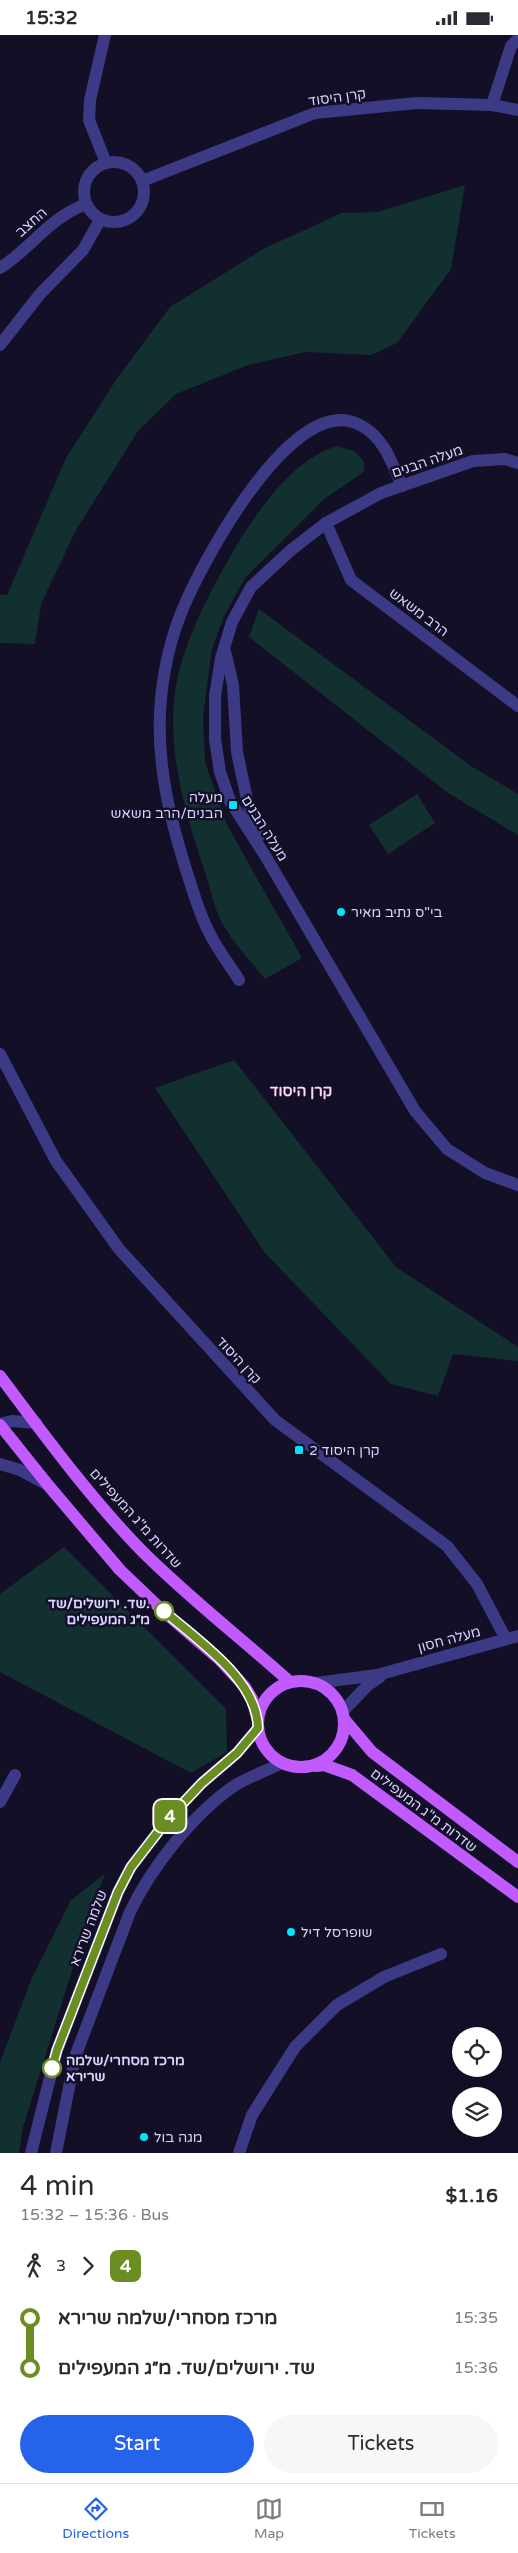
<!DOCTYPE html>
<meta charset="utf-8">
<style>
body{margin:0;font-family:"Varela Round","Noto Sans Hebrew",sans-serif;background:#f7f7f7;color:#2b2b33;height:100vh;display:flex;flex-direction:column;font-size:19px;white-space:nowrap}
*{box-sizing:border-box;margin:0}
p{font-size:16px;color:#7c7c81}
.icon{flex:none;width:28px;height:28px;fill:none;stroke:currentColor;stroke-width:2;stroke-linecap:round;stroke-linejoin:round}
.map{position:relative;height:2118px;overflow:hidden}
.panel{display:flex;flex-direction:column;background:#fff;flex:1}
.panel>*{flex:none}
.badge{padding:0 10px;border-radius:8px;font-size:18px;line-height:32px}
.fabs{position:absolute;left:452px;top:1992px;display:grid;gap:10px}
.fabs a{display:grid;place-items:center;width:50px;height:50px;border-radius:50%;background:#fff;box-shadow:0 2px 8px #0003;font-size:25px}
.map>.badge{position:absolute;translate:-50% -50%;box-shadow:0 0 0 2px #fff}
.legs{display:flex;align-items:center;gap:8px;height:55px;padding:0 20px;font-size:16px}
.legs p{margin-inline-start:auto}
.summary{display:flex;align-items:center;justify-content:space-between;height:85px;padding:0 20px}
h1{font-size:28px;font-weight:600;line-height:38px}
.cta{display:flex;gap:10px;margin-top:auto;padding:10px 20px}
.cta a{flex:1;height:58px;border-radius:30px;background:#2563eb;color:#fff;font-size:20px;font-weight:600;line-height:58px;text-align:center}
.cta a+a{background:#f7f7f7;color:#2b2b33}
ul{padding:0 20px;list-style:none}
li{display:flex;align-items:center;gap:18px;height:50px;font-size:19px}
li i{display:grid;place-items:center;width:8px;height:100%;margin:0 6px;background:currentColor}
li i::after{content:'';width:12px;height:12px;margin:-6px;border:4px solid;border-radius:50%;background:#fff}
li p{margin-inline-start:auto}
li:first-child i{background:linear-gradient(#0000 50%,currentColor 0)}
li:last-child i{background:linear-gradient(currentColor 50%,#0000 0)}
.status{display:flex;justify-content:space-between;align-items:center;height:35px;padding:0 25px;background:#fff;direction:ltr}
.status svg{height:14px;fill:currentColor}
.tab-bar{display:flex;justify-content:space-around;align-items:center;height:70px;border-top:1px solid #e1e1e2;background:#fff;font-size:14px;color:#7c7c81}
.tab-bar a{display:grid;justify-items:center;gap:2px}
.tab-bar .active{color:#2563eb}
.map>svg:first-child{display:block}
.green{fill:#12302f}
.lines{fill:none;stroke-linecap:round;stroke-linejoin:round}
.minor{stroke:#3d3a85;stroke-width:12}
.major{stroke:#c25bff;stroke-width:12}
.line-1-casing{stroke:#fff;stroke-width:11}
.line-1{stroke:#6b8e23;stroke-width:8}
.poi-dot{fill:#00e5ff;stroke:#130f26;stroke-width:2}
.stop-1-dot{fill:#fff;stroke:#6b8e23;stroke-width:2.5}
.labels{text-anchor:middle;stroke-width:5;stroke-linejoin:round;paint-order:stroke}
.street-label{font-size:14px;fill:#d9d4ff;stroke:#130f26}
.poi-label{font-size:14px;fill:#d9d4ff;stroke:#130f26;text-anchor:start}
.stop-label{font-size:14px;font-weight:bold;fill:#d9d4ff;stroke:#130f26;text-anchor:end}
.neighbourhood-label{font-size:15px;font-weight:bold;fill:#ffd6f0;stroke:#130f26}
</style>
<div class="status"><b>15:32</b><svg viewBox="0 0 49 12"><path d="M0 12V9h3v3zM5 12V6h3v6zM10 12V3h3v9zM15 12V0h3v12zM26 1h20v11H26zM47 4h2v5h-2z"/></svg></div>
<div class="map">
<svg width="518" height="2118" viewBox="0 0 518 2118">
<rect width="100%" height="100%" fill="#130f26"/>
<!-- green -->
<g class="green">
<path d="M 465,150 L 451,234 L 397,308 L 371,320 L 305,317 L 248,330 L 176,359 L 138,396 L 76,495 L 41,569 L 35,609 L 0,608 L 0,560 L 7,560 L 66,423 L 116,345 L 170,272 L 265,213 L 342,178 L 377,177 Z"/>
<path d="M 337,411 L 354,416 L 364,426 L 364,437 L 324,464 L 245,543 L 224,581 L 212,614 L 203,682 L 205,727 L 227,790 L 302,923 L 265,944 C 251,926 234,909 223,890 C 215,876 211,856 206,840 C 183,772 160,697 182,626 C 193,587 222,534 243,500 C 267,464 294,425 337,411 Z"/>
<path d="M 259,574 L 471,731 L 518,759 L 518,800 L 448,758 L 249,602 Z"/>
<path d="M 417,759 L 435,788 L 388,819 L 369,790 Z"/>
<path d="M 234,1025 L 396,1232 L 518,1312 L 518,1326 L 453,1319 L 438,1361 L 391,1349 L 265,1218 L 155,1053 Z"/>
<path d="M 64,1512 L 226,1674 L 227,1717 L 191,1738 L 0,1637 L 0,1559 Z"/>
<path d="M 105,1839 L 81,1907 L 23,2092 L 19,2118 L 0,2118 L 0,2027 L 32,1943 L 71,1865 Z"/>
</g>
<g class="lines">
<!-- minor -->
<g class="minor">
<path d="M 105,0 L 90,65 L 89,85 L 106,128"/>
<path d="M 492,70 L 511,11 L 518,4"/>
<circle cx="114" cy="157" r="30"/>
<path d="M 142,146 L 315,78 L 417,68 L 492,70 L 518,75"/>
<path d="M 0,233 C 33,212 46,185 86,169"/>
<path d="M 0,310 L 40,259 L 83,215 L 100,185"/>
<path d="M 518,428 L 505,424 L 473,426 L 381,458 L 326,488 L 291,515 L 251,552 L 232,587 L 221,623 L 215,661 L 215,704 L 220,737 L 230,766 L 266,822 L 415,1076 L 447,1114 L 485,1138 L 518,1150"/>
<path d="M 326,488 L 351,545 L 518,671"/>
<path d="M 225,616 L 233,650 L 237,717 L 248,769 L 259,801"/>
<path d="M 239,945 C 229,929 217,914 209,897 C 200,881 195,862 189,844 C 170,785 155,726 161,663 C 164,633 172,599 184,571 C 204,524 294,355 360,390 C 384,402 392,428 402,451"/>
<path d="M 0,1019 L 56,1126 L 119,1214 L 275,1385 L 447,1511 L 477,1549 L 506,1604"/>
<path d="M 0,1389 L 12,1386 L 36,1388"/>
<path d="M 0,1429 L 20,1435 L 48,1450"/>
<path d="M 316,1648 L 377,1640 L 518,1601"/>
<path d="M 343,1676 L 368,1650 L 380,1642"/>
<path d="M 0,1767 L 15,1740"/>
<path d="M 31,2118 L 57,2015 L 118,1857 L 131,1832 L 168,1784 L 202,1748 L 237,1718 L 258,1693"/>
<path d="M 56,2118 L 75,2022 L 130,1877 C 151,1833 193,1779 234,1751 C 248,1742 266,1736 282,1728"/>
<path d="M 239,2118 L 252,2080 L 295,2012 L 337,1970 L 384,1942 L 441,1919"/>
</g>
<!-- major -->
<g class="major">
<path d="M 0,1341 C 45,1401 90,1463 142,1516 C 189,1563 241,1603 290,1647"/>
<path d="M 0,1390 L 48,1450 L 120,1535 L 163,1576 L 219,1624 L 245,1652 L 252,1664 L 258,1686"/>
<circle cx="301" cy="1689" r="43"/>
<path d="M 345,1685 L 372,1717 L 518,1827"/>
<path d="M 316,1731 L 324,1730 L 352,1740 L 518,1862"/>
</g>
</g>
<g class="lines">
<defs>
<path id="line-1" d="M 52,2033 L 57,2015 L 118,1857 L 131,1832 L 168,1784 L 202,1748 L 237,1718 L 258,1693 C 257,1644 198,1606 164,1576"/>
</defs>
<!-- line-1 casing -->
<use href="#line-1" class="line-1-casing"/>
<!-- line-1 -->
<use href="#line-1" class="line-1"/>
</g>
<!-- markers -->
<g class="poi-dot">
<rect x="228" y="765" width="10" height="10" rx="2.5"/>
<circle cx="341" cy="877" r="5"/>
<rect x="294" y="1410" width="10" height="10" rx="2.5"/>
<circle cx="291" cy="1897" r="5"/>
<circle cx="144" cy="2102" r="5"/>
</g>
<g class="stop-1-dot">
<circle cx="164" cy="1576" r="9"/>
<circle cx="52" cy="2033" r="9"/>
</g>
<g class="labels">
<!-- street labels -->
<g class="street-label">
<text transform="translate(337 62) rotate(-8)" y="5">קרן היסוד</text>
<text transform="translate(31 187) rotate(-41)" y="5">החצב</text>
<text transform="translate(427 426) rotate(-19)" y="5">מעלה הבנים</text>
<text transform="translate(419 577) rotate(37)" y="5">הרב משאש</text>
<text transform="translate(265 793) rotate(58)" y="5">מעלה הבנים</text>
<text transform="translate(239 1325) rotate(47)" y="5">קרן היסוד</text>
<text transform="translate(136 1483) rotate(48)" y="5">שדרות מ"ג המעפילים</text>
<text transform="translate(449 1604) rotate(-15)" y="5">מעלה חסון</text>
<text transform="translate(424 1775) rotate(37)" y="5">שדרות מ"ג המעפילים</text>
<text transform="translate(88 1893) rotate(-69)" y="5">שלמה שרירא</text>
</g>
<!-- poi labels -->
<g class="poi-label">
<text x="223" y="767" text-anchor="end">מעלה<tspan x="223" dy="16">הבנים/הרב משאש</tspan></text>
<text x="351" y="882">בי"ס נתיב מאיר</text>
<text x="309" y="1420">קרן היסוד 2</text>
<text x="301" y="1902">שופרסל דיל</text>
<text x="154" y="2107">מגה בול</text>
</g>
<!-- stop labels -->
<g class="stop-label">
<text x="150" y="1573">שד. ירושלים/שד.<tspan x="150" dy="16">מ״ג המעפילים</tspan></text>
<text x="66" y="2030" text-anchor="start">מרכז מסחרי/שלמה<tspan x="66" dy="16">שרירא</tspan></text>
</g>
<!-- neighbourhood labels -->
<g class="neighbourhood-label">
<text x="301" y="1061">קרן היסוד</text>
</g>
</g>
</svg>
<div class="fabs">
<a><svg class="icon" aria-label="locate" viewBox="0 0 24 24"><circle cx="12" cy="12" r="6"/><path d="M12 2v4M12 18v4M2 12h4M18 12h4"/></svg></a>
<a><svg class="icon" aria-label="layers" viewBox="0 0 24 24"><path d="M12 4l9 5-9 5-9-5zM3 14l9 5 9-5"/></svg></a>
</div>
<b class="badge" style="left:170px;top:1781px;background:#6b8e23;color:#fff">4</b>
</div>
<section class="panel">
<div class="summary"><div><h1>4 min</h1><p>15:32 – 15:36 · Bus</p></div><b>$1.16</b></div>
<div class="legs"><svg class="icon" aria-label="walk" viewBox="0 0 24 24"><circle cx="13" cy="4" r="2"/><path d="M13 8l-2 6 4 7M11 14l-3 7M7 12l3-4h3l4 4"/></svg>3<svg class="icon" aria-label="forward" viewBox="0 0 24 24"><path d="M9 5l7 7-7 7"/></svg><b class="badge" style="background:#6b8e23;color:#fff">4</b></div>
<ul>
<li><i style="color:#6b8e23"></i><b>מרכז מסחרי/שלמה שרירא</b><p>15:35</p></li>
<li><i style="color:#6b8e23"></i><b>שד. ירושלים/שד. מ״ג המעפילים</b><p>15:36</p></li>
</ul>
<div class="cta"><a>Start</a><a>Tickets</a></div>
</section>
<nav class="tab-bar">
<a class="active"><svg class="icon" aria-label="directions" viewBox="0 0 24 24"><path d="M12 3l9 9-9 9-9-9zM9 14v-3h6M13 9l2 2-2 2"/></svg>Directions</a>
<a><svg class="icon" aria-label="map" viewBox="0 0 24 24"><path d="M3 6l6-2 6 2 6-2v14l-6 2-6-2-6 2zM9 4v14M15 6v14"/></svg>Map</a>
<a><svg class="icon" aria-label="tickets" viewBox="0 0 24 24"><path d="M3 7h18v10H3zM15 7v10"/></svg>Tickets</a>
</nav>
